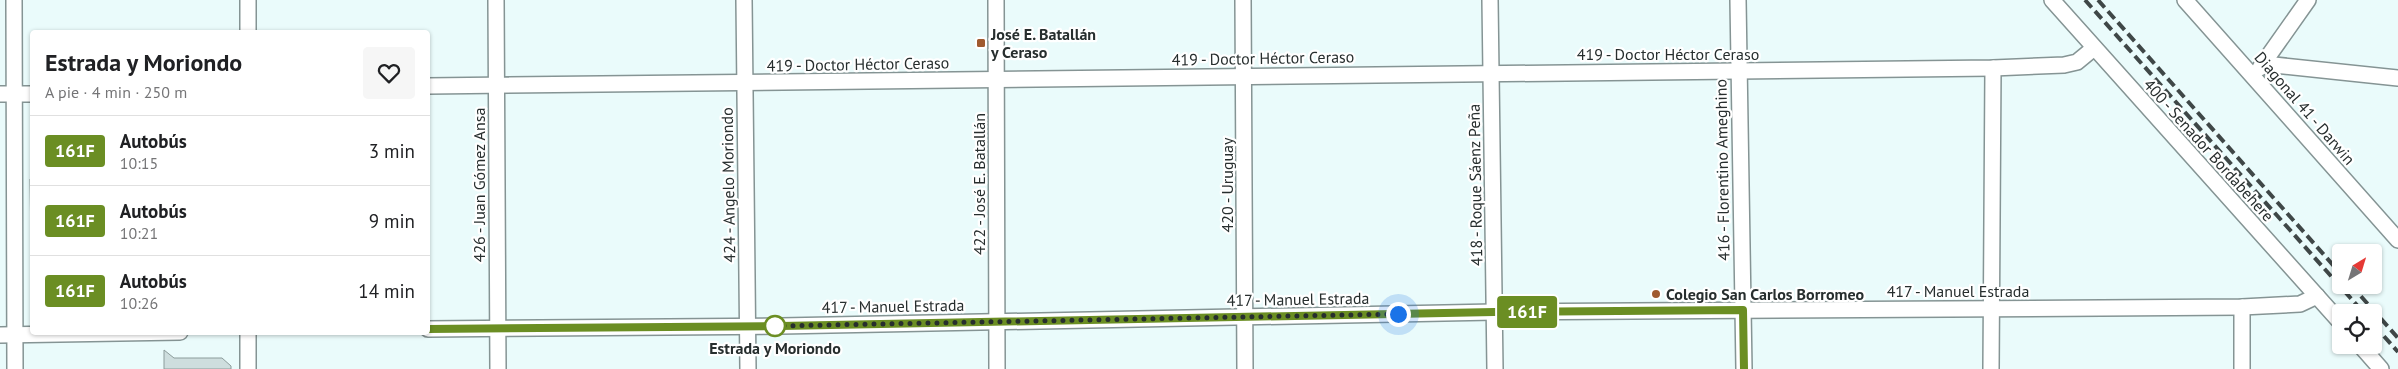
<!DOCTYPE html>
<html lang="es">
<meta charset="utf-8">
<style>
body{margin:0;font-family:"PT Sans",sans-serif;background:#f6f6f6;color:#202124;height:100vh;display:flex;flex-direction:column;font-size:19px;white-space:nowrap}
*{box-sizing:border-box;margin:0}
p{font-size:16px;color:#757577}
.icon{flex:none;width:28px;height:28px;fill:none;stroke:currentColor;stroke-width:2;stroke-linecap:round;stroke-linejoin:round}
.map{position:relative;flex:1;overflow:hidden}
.side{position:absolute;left:30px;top:30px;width:400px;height:305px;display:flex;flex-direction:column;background:#fff;border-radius:5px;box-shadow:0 1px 4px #0004}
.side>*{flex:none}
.badge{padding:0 10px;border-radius:4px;font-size:18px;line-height:32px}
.needle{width:32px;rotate:38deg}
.tools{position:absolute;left:2332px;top:244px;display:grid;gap:10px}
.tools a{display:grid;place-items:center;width:50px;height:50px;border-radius:5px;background:#fff;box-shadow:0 1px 4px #0004;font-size:25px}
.you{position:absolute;width:25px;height:25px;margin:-12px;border:4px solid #fff;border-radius:50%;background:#1a73e8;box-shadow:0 0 0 8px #1a73e833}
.map>.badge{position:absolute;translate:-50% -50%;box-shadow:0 0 0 2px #fff}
.round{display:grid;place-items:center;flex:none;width:52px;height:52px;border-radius:5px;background:#f6f6f6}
.head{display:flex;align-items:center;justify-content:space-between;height:85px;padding:0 15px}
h1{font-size:24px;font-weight:600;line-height:38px}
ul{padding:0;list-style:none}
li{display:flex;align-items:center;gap:15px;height:70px;padding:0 15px;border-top:1px solid #e0e0e0}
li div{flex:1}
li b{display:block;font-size:19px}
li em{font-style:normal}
li .badge{min-width:55px;font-weight:700;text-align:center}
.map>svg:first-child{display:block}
.building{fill:#cedede;stroke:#8c9c9b}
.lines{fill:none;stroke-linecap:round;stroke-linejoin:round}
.minor-casing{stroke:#859494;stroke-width:18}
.minor{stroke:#fff;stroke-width:15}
.rail{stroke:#3f4747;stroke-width:4;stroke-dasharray:10 5;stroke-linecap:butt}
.line-casing{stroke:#fff;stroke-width:11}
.line{stroke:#6b8e23;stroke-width:8}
.walk{stroke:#272e2e;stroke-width:5;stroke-dasharray:0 9}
.poi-dot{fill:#a05a2f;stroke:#fff;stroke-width:2}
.stop-dot{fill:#fff;stroke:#6b8e23;stroke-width:2.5}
.labels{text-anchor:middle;stroke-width:4.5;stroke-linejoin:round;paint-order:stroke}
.poi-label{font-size:16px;font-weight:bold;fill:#272e2e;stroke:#fff;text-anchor:start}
.street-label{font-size:16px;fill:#272e2e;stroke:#fff}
.stop-label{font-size:16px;font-weight:bold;fill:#272e2e;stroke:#fff}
</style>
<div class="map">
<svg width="2398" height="369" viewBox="0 0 2398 369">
<rect width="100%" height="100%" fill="#eafbfb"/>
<!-- building -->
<g class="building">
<path d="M 30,179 L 32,179 L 32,243 L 31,244 Z"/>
<path d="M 164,350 L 174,358 L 222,358 L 231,366 L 231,369 L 164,369 Z"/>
</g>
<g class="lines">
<defs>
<g id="minor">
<path d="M 14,0 L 15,369"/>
<path d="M 248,0 L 248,32"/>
<path d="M 496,0 L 498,369"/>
<path d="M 744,0 L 748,369"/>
<path d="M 996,0 L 997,369"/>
<path d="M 1243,0 L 1245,369"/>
<path d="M 1490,0 L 1495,369"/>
<path d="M 1738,0 L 1744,369"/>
<path d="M 2052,0 L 2341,323"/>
<path d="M 2185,0 L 2398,240"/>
<path d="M 2265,64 L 2398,78"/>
<path d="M 2260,68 L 2308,0"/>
<path d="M 428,86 L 1993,68 L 2064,65 L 2077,62 L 2094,48"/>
<path d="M 0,94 L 32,94"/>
<path d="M 428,329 L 781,326 L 1494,312 L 2242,307 L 2300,304 L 2317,296"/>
<path d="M 248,332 L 248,369"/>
<path d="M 0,335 L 180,332"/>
<path d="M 2360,345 L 2381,369"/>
<path d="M 1991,369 L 1993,68"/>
<path d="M 2242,369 L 2242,307"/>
</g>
</defs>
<!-- minor casing -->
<use href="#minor" class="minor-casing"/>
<!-- minor -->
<use href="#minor" class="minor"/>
<!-- rail -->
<g class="rail">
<path d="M 2085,0 L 2363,312"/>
<path d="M 2098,0 L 2341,274"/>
<path d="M 2351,285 L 2398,338"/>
<path d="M 2374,325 L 2398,352"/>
</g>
</g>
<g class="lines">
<defs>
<path id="line" d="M 428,329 L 781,326 L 1494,312 L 1743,310 L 1744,369"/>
</defs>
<!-- line casing -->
<use href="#line" class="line-casing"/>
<!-- line -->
<use href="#line" class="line"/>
<!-- walk -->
<path class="walk" d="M 775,326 L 1398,314"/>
</g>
<!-- markers -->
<g class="poi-dot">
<rect x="976" y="38" width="10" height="10" rx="2.5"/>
<circle cx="1656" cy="294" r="5"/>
</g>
<circle class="stop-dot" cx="775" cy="326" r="10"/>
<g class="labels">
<!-- poi labels -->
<g class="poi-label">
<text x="991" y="40">José E. Batallán<tspan x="991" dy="18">y Ceraso</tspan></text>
<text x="1666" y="300">Colegio San Carlos Borromeo</text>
</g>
<!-- street labels -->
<g class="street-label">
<text x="1668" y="60">419 - Doctor Héctor Ceraso</text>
<text transform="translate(1263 58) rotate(-1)" y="6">419 - Doctor Héctor Ceraso</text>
<text transform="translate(858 64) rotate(-1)" y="6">419 - Doctor Héctor Ceraso</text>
<text transform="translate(2305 108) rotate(49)" y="6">Diagonal 41 - Darwin</text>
<text transform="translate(2209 150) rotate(48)" y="6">400 - Senador Bordabehere</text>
<text transform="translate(1722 170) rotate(-91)" y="6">416 - Florentino Ameghino</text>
<text transform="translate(979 184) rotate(-90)" y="6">422 - José E. Batallán</text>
<text transform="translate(479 185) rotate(-90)" y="6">426 - Juan Gómez Ansa</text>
<text transform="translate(728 185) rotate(-91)" y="6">424 - Angelo Moriondo</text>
<text transform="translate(1227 185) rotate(-90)" y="6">420 - Uruguay</text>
<text transform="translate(1475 185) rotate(-91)" y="6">418 - Roque Sáenz Peña</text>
<text x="1958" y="297">417 - Manuel Estrada</text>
<text transform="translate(1298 299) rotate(-1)" y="6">417 - Manuel Estrada</text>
<text transform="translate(893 306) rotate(-1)" y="6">417 - Manuel Estrada</text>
</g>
<!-- stop labels -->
<g class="stop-label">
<text x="775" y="354">Estrada y Moriondo</text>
</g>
</g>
</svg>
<div class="tools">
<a><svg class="needle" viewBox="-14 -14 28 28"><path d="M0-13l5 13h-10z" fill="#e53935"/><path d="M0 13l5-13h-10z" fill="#757577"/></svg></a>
<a><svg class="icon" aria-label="locate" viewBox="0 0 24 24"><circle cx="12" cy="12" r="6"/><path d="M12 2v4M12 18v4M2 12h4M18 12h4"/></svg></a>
</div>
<div class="you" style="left:1398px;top:314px"></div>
<b class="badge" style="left:1527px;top:312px;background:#6b8e23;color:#fff">161F</b>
<section class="side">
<div class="head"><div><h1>Estrada y Moriondo</h1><p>A pie · 4 min · 250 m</p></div><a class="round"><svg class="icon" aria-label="heart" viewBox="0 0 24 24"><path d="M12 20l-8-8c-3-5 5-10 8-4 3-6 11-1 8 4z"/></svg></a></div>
<ul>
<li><span class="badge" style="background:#6b8e23;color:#fff">161F</span><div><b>Autobús</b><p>10:15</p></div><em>3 min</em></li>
<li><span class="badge" style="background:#6b8e23;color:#fff">161F</span><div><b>Autobús</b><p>10:21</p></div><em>9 min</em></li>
<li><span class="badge" style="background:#6b8e23;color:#fff">161F</span><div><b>Autobús</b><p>10:26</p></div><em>14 min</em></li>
</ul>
</section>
</div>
